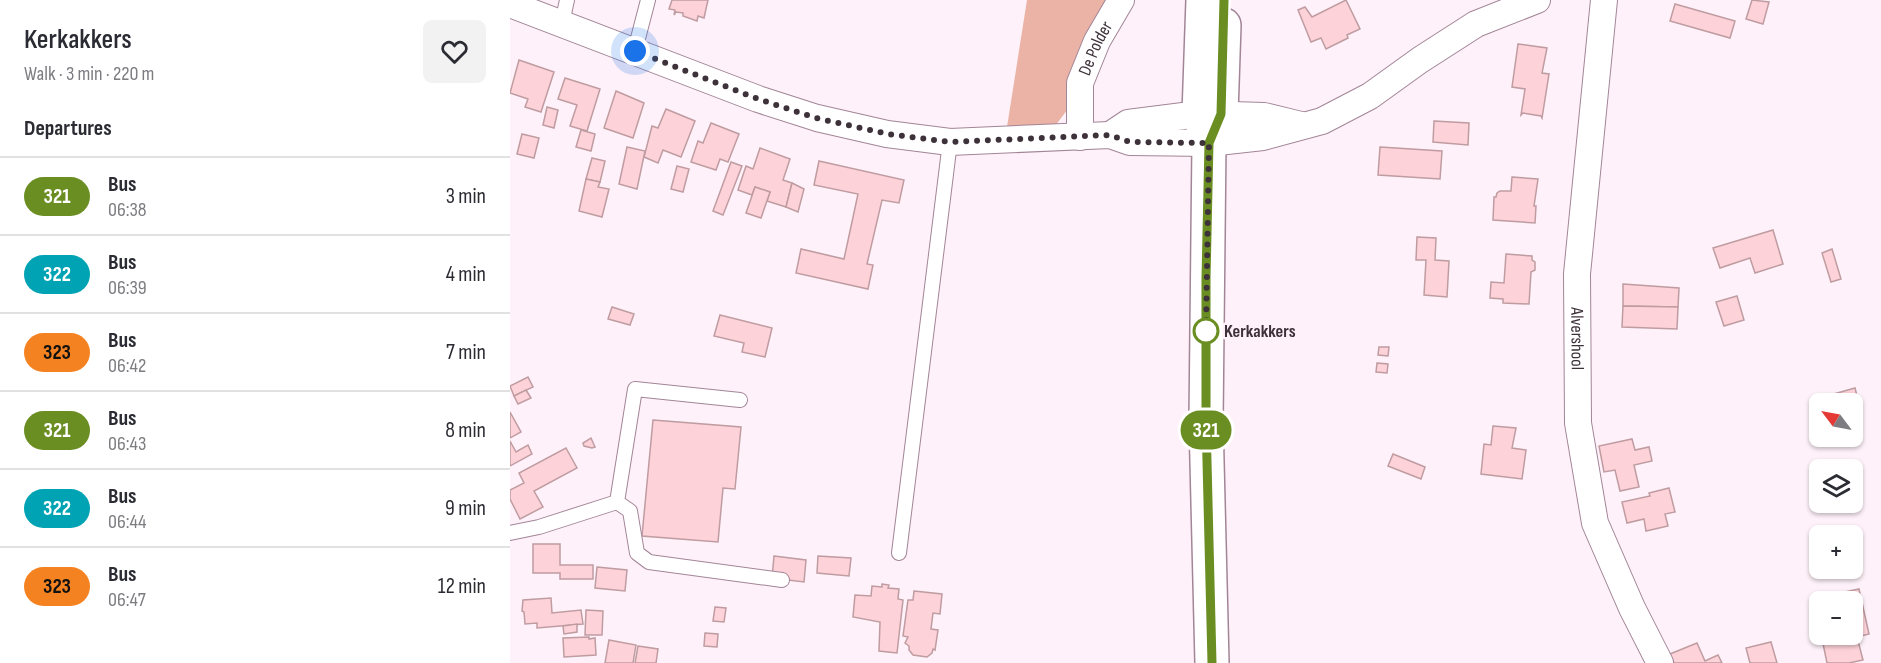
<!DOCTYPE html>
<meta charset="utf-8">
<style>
body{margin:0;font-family:"Sofia Sans Condensed",sans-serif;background:#f2f2f3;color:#2b2b33;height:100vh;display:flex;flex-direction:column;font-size:22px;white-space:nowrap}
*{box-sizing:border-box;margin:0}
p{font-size:20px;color:#7c7c81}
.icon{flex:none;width:33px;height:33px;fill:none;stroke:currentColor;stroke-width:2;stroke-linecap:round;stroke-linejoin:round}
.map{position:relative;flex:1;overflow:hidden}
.sheet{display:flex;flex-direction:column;background:#fff;width:510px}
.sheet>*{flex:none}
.badge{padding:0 12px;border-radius:20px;font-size:21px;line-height:39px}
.needle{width:39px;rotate:302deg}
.tools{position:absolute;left:1299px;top:393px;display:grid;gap:12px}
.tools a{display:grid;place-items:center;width:54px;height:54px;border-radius:9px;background:#fff;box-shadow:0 2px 4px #0004;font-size:30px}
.you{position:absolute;width:30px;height:30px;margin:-15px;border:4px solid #fff;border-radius:50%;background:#1a73e8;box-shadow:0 0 0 9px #1a73e833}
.map>.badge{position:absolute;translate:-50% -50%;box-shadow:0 0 0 3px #fff}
h2{padding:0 24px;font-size:22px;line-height:54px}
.round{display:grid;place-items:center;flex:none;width:63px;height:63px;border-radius:9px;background:#f2f2f3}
.summary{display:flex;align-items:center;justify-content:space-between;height:102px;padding:0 24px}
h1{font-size:28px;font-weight:600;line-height:45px}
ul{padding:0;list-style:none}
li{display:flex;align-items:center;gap:18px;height:78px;padding:0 24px;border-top:2px solid #e1e1e2}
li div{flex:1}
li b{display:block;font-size:22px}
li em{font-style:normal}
li .badge{min-width:66px;font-weight:700;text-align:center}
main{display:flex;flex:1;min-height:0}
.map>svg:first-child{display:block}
.green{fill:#ebb3a5}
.building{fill:#fdd3d9;stroke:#bf9ca1;stroke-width:1.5}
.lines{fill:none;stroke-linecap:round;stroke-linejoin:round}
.service-casing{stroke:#a28597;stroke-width:16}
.minor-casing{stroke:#a28597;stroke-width:28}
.secondary-casing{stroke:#a28597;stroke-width:36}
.service{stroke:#fff;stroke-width:14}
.minor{stroke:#fff;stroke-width:26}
.secondary{stroke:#fff;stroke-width:33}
.line-casing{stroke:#fff;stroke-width:14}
.line{stroke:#6b8e23;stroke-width:9}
.walk{stroke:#3e323a;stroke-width:6;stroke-dasharray:0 10.8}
.stop-dot{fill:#fff;stroke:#6b8e23;stroke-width:3}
.labels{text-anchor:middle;stroke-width:5;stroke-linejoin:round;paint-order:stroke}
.street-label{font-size:18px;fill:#3e323a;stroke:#fef1f9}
.stop-label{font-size:18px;font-weight:bold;fill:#3e323a;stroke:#fef1f9;text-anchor:start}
</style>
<main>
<section class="sheet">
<div class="summary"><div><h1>Kerkakkers</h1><p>Walk · 3 min · 220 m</p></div><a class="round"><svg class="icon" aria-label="heart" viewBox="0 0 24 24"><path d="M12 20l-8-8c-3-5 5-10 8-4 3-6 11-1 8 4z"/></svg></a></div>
<h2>Departures</h2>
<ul>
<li><span class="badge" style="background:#6b8e23;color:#fff">321</span><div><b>Bus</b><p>06:38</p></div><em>3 min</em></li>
<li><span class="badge" style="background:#00a3b4;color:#fff">322</span><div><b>Bus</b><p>06:39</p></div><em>4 min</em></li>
<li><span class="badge" style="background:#f58220;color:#111">323</span><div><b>Bus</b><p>06:42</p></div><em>7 min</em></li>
<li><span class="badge" style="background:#6b8e23;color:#fff">321</span><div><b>Bus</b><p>06:43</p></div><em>8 min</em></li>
<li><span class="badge" style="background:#00a3b4;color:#fff">322</span><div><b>Bus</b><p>06:44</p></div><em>9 min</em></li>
<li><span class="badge" style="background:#f58220;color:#111">323</span><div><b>Bus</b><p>06:47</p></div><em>12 min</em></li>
</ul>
</section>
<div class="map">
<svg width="1371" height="663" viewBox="0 0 1371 663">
<rect width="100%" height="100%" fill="#fef1f9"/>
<!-- green -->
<path class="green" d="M 517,0 L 600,0 L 560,71 L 561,105 L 545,126 L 497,127 Z"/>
<!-- building -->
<g class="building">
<path d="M 162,0 L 198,0 L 194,18 L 188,16 L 187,21 L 173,16 L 173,13 L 166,12 L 164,15 L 165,10 L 159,9 Z"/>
<path d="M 836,0 L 850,29 L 837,35 L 838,38 L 816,49 L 811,38 L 801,42 L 788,10 L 795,7 L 802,17 Z"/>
<path d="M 1242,0 L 1259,2 L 1253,24 L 1236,19 Z"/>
<path d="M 1165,4 L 1225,21 L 1220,38 L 1160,21 Z"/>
<path d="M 1008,44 L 1037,48 L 1032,73 L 1039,74 L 1032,118 L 1031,116 L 1013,113 L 1011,115 L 1015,89 L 1002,87 Z"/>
<path d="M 9,60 L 44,72 L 31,112 L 15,107 L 18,99 L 0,93 Z"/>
<path d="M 55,78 L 90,89 L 77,131 L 60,126 L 67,105 L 48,99 Z"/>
<path d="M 106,91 L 134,103 L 123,138 L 94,128 Z"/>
<path d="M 37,107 L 48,110 L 44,128 L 33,125 Z"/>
<path d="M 156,109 L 185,121 L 171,157 L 153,150 L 148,163 L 134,157 L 142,126 L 148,128 Z"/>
<path d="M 924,121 L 959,123 L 958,145 L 923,142 Z"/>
<path d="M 201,123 L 229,134 L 218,162 L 210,159 L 206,170 L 181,162 L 188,141 L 193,143 Z"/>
<path d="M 71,130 L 85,134 L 81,151 L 66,147 Z"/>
<path d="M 12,134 L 29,138 L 24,158 L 7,154 Z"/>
<path d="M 117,147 L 135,151 L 127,189 L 109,184 Z"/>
<path d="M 870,147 L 932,151 L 930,179 L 868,175 Z"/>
<path d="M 250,148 L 280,159 L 273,180 L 282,183 L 276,207 L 257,201 L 260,192 L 245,187 L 242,195 L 228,190 L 236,166 L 243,169 Z"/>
<path d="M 82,158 L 95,161 L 90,182 L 76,179 Z"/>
<path d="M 309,161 L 394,180 L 389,203 L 372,200 L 357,264 L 363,265 L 358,289 L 286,273 L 291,249 L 334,259 L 348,194 L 304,185 Z"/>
<path d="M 221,162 L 232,166 L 213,215 L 203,211 Z"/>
<path d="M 167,166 L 179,169 L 173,192 L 161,189 Z"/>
<path d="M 1002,177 L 1028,179 L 1024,206 L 1026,206 L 1025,223 L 983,220 L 984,197 L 986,197 L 987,193 L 990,191 L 1001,191 Z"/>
<path d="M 76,179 L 90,182 L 88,187 L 99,189 L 92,217 L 69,211 Z"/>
<path d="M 282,183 L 294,189 L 288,212 L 276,207 Z"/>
<path d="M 245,187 L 260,192 L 251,218 L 236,213 Z"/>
<path d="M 1263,230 L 1273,264 L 1245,273 L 1240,258 L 1210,268 L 1203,248 Z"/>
<path d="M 907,237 L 926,238 L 925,260 L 939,261 L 937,297 L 914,295 L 916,260 L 906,260 Z"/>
<path d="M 1322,249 L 1331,279 L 1321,282 L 1312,253 Z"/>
<path d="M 996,254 L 1022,256 L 1022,260 L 1025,262 L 1025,270 L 1021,272 L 1019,304 L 993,303 L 993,299 L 980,298 L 981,282 L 994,283 Z"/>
<path d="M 1113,284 L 1169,288 L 1168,307 L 1113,306 Z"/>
<path d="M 1227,296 L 1234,320 L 1214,326 L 1206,302 Z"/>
<path d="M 1113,306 L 1168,307 L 1167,329 L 1112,327 Z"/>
<path d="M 102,307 L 124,314 L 120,325 L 98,319 Z"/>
<path d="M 210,315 L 262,328 L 255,357 L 232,352 L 234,343 L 204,336 Z"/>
<path d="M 869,347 L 879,347 L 878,356 L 868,355 Z"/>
<path d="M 867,363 L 878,364 L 877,373 L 866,372 Z"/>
<path d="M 18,377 L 23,387 L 4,396 L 0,386 Z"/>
<path d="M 1345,388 L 1350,408 L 1342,410 L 1342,404 L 1314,404 L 1313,397 Z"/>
<path d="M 16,390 L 21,398 L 8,404 L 4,396 Z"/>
<path d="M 0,412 L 11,432 L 0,438 Z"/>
<path d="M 143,420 L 231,427 L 225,489 L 213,488 L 208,542 L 132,536 Z"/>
<path d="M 983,426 L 1006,428 L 1002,448 L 1016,450 L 1012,479 L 971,474 L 974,444 L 981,445 Z"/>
<path d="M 81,438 L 85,447 L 82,448 L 74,446 L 73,443 Z"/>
<path d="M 1122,439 L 1125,450 L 1139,447 L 1142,461 L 1124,465 L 1129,487 L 1110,491 L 1105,470 L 1094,472 L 1089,446 Z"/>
<path d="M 0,441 L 6,452 L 18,445 L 22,454 L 0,466 Z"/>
<path d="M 56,448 L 67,468 L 24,491 L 33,507 L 10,519 L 0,499 L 0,490 L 14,483 L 9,473 Z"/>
<path d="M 883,454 L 915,467 L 911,479 L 878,466 Z"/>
<path d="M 1159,488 L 1165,512 L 1155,514 L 1158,526 L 1136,531 L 1134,519 L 1117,523 L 1112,502 L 1140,496 L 1139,493 Z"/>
<path d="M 23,544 L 50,544 L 50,565 L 83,565 L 83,579 L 50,579 L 50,573 L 23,573 Z"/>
<path d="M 264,556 L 296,560 L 294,582 L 262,578 Z"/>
<path d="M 308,556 L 341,558 L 339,576 L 307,573 Z"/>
<path d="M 87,567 L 117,570 L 115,591 L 85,588 Z"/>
<path d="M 372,584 L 379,585 L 378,588 L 389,589 L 388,599 L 393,600 L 387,653 L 369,651 L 370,622 L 343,617 L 345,595 L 361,596 L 362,586 L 372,587 Z"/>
<path d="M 1349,589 L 1359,634 L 1347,637 L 1353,660 L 1339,663 L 1317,663 L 1311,634 L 1342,634 L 1342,602 L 1310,602 L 1310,630 L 1302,599 Z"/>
<path d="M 404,591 L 432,594 L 430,614 L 423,613 L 421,629 L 428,630 L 425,650 L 423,649 L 422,653 L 417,657 L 403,655 L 399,650 L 399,646 L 395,643 L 398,637 L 393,636 L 398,600 L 403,600 Z"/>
<path d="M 41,598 L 42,613 L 71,610 L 73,624 L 27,628 L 27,623 L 15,624 L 14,612 L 12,611 L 13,600 Z"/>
<path d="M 205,607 L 216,608 L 214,622 L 203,621 Z"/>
<path d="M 76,610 L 93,611 L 92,635 L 75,635 Z"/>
<path d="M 67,624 L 67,632 L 54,634 L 53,626 Z"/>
<path d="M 195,633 L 208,634 L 207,647 L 194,646 Z"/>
<path d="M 79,637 L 79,639 L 85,638 L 86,655 L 54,657 L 53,638 Z"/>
<path d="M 99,640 L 126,645 L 123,663 L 95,663 Z"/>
<path d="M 1261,642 L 1267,663 L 1240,663 L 1236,648 Z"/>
<path d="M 1187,643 L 1195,661 L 1208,655 L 1212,663 L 1164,663 L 1160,654 Z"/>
<path d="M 128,646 L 148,649 L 146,663 L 125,663 Z"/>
</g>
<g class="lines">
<defs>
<g id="service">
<path d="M 52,23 L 57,0"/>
<path d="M 125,50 L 138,0"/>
<path d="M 107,502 L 120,511 L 127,553 L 139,562 L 272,580"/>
<path d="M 0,533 L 29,527 L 107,502 L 125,389 L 230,400"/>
<path d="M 389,553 L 440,142"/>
</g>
<g id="minor">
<path id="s1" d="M 1094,0 L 1067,274 L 1068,423 L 1085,523 L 1122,608 L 1150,663"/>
<path d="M 0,4 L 248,99 L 307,118 L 377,134 L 440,142 L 600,135 L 620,142 L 699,143 L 753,137 L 812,121 L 860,96 L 910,60 L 966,24 L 1027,0"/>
<path d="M 600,135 L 618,123 L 689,114 L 754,116 L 791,125"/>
<path id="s2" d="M 570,137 L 570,83 L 587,41 L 611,0"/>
</g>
<g id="secondary">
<path d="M 693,0 L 689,114 L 699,143 L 696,421 L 702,663"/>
<path d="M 699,143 L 711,114 L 714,25"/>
</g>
</defs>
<!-- service casing -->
<use href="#service" class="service-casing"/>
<!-- minor casing -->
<use href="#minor" class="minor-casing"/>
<!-- secondary casing -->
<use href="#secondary" class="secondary-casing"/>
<!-- service -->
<use href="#service" class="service"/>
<!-- minor -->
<use href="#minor" class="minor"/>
<!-- secondary -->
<use href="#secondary" class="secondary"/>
</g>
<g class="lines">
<defs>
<path id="line" d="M 702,663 L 696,421 L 696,278 L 699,143 L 711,114 L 714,0"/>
</defs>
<!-- line casing -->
<use href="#line" class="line-casing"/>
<!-- line -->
<use href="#line" class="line"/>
<!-- walk -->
<path class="walk" d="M 125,51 L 248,99 L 306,118 L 378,134 L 440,142 L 600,135 L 620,142 L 699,143 L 696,331"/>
</g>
<!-- markers -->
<circle class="stop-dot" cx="696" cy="331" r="12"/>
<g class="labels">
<!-- street labels -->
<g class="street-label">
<text dy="6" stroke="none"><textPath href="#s2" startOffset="92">De Polder</textPath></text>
<text dy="6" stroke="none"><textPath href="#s1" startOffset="340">Alvershool</textPath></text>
</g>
<!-- stop labels -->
<g class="stop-label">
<text x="714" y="337">Kerkakkers</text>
</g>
</g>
</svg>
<div class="tools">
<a><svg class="needle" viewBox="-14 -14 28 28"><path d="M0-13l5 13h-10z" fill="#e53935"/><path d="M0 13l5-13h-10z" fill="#7c7c81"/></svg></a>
<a><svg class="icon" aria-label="layers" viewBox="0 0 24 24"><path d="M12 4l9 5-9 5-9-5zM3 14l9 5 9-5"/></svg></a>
<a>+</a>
<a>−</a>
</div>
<div class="you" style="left:125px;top:51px"></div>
<b class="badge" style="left:696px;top:430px;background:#6b8e23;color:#fff">321</b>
</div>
</main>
